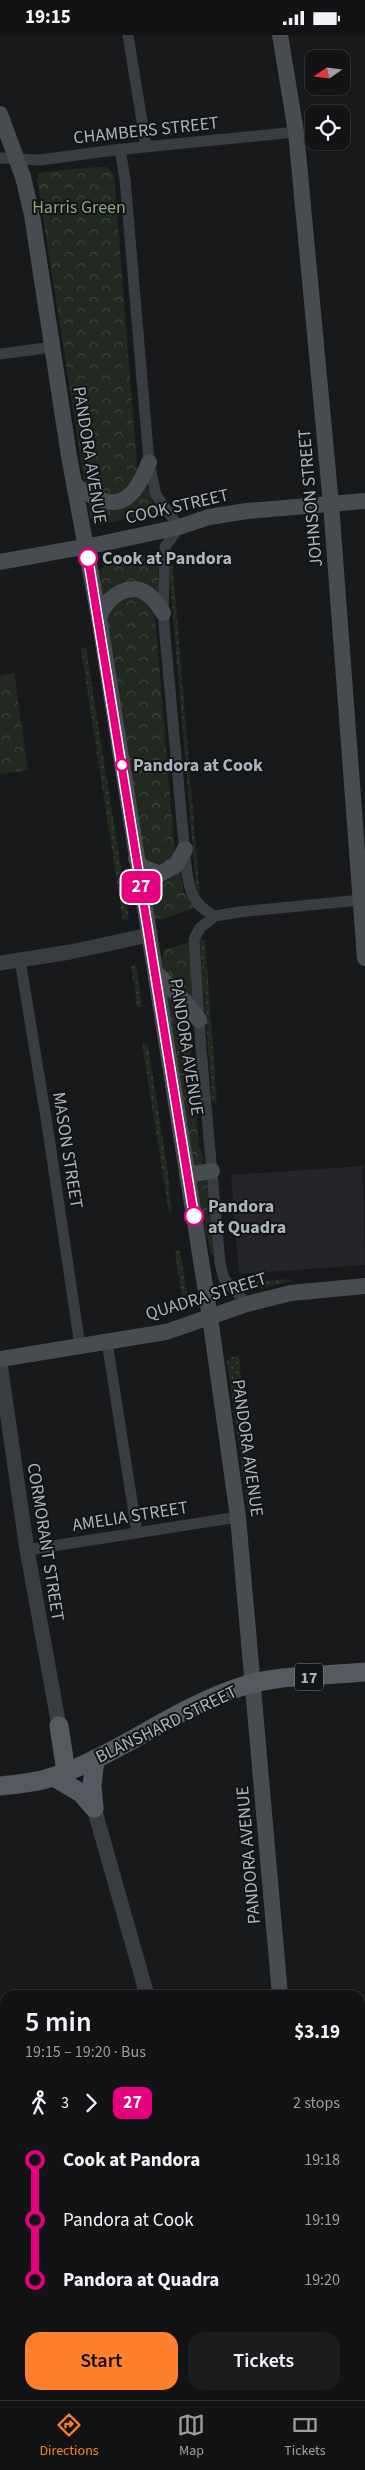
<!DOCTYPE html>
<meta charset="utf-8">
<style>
body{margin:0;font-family:"Source Sans 3",sans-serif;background:#1b1c1d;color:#f1f3f6;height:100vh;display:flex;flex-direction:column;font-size:19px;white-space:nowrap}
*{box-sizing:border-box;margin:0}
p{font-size:16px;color:#9c9ea0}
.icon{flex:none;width:28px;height:28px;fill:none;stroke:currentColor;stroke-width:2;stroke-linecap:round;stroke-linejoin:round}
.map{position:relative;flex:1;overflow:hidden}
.drawer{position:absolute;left:0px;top:1955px;width:365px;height:410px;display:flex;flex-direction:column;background:#121314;border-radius:15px 15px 0 0;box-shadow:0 1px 4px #0004,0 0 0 1px #313234}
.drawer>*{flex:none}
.badge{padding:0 10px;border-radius:8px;font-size:18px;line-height:32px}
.needle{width:32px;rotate:256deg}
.buttons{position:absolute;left:305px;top:15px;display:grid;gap:10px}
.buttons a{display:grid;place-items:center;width:45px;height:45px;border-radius:10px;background:#121314;box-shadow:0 1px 4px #0004,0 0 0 1px #313234;font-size:25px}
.map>.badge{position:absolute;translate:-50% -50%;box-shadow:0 0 0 2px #fff}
.legs{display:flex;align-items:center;gap:8px;height:55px;padding:0 25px;font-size:16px}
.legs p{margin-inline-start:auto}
.head{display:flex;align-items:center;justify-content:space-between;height:85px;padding:0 25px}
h1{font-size:28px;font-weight:600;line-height:38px}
.primary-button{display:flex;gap:10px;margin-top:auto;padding:10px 25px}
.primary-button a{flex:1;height:58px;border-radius:15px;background:#ff802c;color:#111;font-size:20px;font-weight:600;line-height:58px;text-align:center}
.primary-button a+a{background:#1b1c1d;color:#f1f3f6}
ul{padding:0 25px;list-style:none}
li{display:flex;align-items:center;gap:18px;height:60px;font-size:19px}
li i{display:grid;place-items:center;width:8px;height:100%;margin:0 6px;background:currentColor}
li i::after{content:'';width:12px;height:12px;margin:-6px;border:4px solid;border-radius:50%;background:#121314}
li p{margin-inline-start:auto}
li:first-child i{background:linear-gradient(#0000 50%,currentColor 0)}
li:last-child i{background:linear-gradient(currentColor 50%,#0000 0)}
.status{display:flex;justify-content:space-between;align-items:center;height:35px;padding:0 25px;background:#121314;direction:ltr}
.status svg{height:14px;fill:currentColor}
.menu{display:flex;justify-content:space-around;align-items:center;height:70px;border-top:1px solid #313234;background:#121314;font-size:14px;color:#9c9ea0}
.menu a{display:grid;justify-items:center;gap:2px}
.menu .selected{color:#ff802c}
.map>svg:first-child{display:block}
.built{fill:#242528}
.grass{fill:url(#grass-dots)}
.park{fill:url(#park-crowns)}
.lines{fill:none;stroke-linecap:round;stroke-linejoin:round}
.minor{stroke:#393c40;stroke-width:11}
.tertiary{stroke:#393c40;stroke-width:15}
.secondary{stroke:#474c50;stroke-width:16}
.primary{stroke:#545a60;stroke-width:19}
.line-1-casing{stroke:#fff;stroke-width:11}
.line-1{stroke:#e6007e;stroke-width:8}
.stop-1-dot{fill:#fff;stroke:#e6007e;stroke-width:2.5}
.labels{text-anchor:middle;stroke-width:4;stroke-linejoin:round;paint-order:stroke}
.shield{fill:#131416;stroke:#7c848a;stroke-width:1}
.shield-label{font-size:16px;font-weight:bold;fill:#a9b4bc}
.street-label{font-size:18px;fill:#a9b4bc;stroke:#131416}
.park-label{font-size:18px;fill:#87a87f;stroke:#131416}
.stop-label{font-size:18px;font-weight:bold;fill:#a9b4bc;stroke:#131416;text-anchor:start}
</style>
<div class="status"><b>19:15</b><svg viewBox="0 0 49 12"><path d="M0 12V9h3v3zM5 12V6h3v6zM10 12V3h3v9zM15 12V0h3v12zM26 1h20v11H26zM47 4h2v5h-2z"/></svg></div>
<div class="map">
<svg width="365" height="2365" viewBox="0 0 365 2365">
<defs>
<pattern id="grass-dots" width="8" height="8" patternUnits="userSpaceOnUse" patternTransform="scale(1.25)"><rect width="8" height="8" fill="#212920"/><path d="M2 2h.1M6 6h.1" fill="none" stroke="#3e463e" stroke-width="1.8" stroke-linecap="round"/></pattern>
<pattern id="park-crowns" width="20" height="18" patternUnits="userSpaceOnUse" patternTransform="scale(1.25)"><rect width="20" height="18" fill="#212920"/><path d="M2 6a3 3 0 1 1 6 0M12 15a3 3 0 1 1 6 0" fill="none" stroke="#3e463e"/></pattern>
</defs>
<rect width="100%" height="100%" fill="#18191b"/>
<!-- built -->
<path class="built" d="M 363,1131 L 365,1230 L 239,1239 L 231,1140 Z"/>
<!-- grass -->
<g class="grass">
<path d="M 172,521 L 200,862 L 196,851 L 168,522 Z"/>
<path d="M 86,613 L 129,883 L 123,886 L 81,614 Z"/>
<path d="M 200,904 L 205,905 L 217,1066 L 212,1066 Z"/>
<path d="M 136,930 L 142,972 L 139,972 L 137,970 L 131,931 Z"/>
<path d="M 142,1008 L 148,1010 L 167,1131 L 172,1177 L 169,1178 Z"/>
<path d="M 180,1215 L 188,1263 L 182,1264 L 175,1216 Z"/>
<path d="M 291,1244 L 291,1246 L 255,1254 L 240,1252 L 250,1247 Z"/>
<path d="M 239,1321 L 252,1474 L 248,1474 L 227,1326 L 231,1322 Z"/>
</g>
<!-- park -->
<g class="park">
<path d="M 97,132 L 107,132 L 114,140 L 137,430 L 137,438 L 123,458 L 106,461 L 87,449 L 84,444 L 37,144 L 38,139 L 43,137 Z"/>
<path d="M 148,451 L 155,477 L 100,490 L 90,484 L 89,467 Z"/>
<path d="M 154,517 L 158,519 L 158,558 L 116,552 L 103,561 L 98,536 L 106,530 Z"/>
<path d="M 124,562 C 139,562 149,566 155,582 L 175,818 L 174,822 L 162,833 L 147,825 L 145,821 L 106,585 L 108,576 Z"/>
<path d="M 14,638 L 28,735 L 0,739 L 0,641 Z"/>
<path d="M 180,835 L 184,857 L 195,873 L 162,884 L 155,884 L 152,881 L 146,842 Z"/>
<path d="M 189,907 L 192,962 L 192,964 C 179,951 153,935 165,915 Z"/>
<path d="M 167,957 L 184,977 L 188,986 L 199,1112 L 205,1124 L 201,1131 L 194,1132 L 165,970 Z"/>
<path d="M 197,1145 L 207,1146 L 214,1220 L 211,1220 L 195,1149 Z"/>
</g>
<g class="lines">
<!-- minor -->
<g class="minor">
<path d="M 128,0 L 146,111"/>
<path d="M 120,114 L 125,144 L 149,427 L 156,460 L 179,492 L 165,512 L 163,578 L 186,831 C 189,854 192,870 215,881"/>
<path d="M 0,123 L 40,125 L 114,115 L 296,97"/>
<path d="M 0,319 L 53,312"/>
<path d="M 20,925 L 47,1089 L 80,1311"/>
<path d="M 247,1269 L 224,1244 L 220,1228 L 201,1014 L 194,904 L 200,893 L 215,881 L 239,877 L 361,865"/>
<path d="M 107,1307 L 137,1498"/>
<path d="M 27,1515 L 238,1482"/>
<path d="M 360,2214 L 365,2213"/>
</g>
<!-- tertiary -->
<g class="tertiary">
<path d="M 0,928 L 70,917 L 149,900"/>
<path d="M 0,1328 L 27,1515 L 59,1691"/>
<path d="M 94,1773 L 147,1960"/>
<path d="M 0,2069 L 5,2087"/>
<path d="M 78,2360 L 80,2365"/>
</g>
<!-- secondary -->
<g class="secondary">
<path d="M 280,0 L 296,97 L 331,469 L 365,923"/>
<path d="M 0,79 L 23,142 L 32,180 L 69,421 L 99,583 L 210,1282 L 238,1482 L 280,1960"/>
<path d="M 74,449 C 113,479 132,472 149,427"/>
<path d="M 0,527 L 100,509 L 179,492 L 209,482 L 247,476 L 365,466"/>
<path d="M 99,583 C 106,562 131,543 151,562 C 156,566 160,573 163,578"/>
<path d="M 136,824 L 142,832 L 160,839 L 176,830 L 185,814"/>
<path d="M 156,938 L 185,967 L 199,985"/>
<path d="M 187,1140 L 212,1136"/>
<path d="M 0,1324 L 166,1297 L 247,1269 L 291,1258 L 365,1251"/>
<path d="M 272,2365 L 272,2360"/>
</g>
<!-- primary -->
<g class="primary">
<path d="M 59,1691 L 66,1737"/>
<path d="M 54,1742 L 81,1758 L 94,1773"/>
<path d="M 0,1751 C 17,1749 36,1748 52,1742 C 117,1721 172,1675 237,1653 C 277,1639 323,1641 365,1637"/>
<path d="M 94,1773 L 92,1751 L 95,1724"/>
<path d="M 360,2031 L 365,2030"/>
<path d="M 0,2105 L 5,2104"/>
</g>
</g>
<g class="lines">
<defs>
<path id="line-1" d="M 88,523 L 194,1181"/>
</defs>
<!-- line-1 casing -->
<use href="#line-1" class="line-1-casing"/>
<!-- line-1 -->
<use href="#line-1" class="line-1"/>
</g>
<!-- markers -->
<g class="stop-1-dot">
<circle cx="88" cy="523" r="9"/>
<circle cx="122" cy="730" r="6"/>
<circle cx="194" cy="1181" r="9"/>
</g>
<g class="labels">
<!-- shield labels -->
<rect class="shield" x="295" y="1628.5" width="28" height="27" rx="4"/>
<g class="shield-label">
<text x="309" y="1648">17</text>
</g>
<!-- street labels -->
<g class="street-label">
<text transform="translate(146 95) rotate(-6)" y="6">CHAMBERS STREET</text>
<text transform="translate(90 420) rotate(81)" y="6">PANDORA AVENUE</text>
<text transform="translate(310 463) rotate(-95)" y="6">JOHNSON STREET</text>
<text transform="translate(177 471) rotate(-13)" y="6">COOK STREET</text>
<text transform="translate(187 1012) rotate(81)" y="6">PANDORA AVENUE</text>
<text transform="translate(68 1115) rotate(81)" y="6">MASON STREET</text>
<text transform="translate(206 1261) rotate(-17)" y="6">QUADRA STREET</text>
<text transform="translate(248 1413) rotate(82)" y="6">PANDORA AVENUE</text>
<text transform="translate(130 1481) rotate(-9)" y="6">AMELIA STREET</text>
<text transform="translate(46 1507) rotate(81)" y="6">CORMORANT STREET</text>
<text transform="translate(166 1689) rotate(-26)" y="6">BLANSHARD STREET</text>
<text transform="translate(248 1820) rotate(-95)" y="6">PANDORA AVENUE</text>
</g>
<!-- park labels -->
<g class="park-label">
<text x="79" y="178">Harris Green</text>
</g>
<!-- stop labels -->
<g class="stop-label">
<text x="102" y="529">Cook at Pandora</text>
<text x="133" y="736">Pandora at Cook</text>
<text x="208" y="1177">Pandora<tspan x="208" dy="21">at Quadra</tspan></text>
</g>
</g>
</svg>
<div class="buttons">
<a><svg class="needle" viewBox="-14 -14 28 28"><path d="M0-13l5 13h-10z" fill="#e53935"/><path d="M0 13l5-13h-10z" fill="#9c9ea0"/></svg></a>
<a><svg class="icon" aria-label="locate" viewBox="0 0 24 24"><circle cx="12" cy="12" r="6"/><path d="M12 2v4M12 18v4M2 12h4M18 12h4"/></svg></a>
</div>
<b class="badge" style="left:141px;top:852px;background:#e6007e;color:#fff">27</b>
<section class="drawer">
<div class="head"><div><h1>5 min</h1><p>19:15 – 19:20 · Bus</p></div><b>$3.19</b></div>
<div class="legs"><svg class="icon" aria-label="walk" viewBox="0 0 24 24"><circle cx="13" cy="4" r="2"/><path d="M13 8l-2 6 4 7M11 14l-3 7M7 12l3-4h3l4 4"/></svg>3<svg class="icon" aria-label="forward" viewBox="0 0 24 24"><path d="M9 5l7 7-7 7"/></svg><b class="badge" style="background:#e6007e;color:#fff">27</b><p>2 stops</p></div>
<ul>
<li><i style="color:#e6007e"></i><b>Cook at Pandora</b><p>19:18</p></li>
<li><i style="color:#e6007e"></i><span>Pandora at Cook</span><p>19:19</p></li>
<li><i style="color:#e6007e"></i><b>Pandora at Quadra</b><p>19:20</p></li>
</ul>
<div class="primary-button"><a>Start</a><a>Tickets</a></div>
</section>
</div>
<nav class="menu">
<a class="selected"><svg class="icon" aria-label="directions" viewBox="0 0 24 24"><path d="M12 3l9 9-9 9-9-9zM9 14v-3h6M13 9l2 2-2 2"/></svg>Directions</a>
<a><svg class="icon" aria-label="map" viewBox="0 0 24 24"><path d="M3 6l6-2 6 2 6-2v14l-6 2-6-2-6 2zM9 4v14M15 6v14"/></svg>Map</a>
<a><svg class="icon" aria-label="tickets" viewBox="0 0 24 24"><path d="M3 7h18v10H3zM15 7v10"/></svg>Tickets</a>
</nav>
